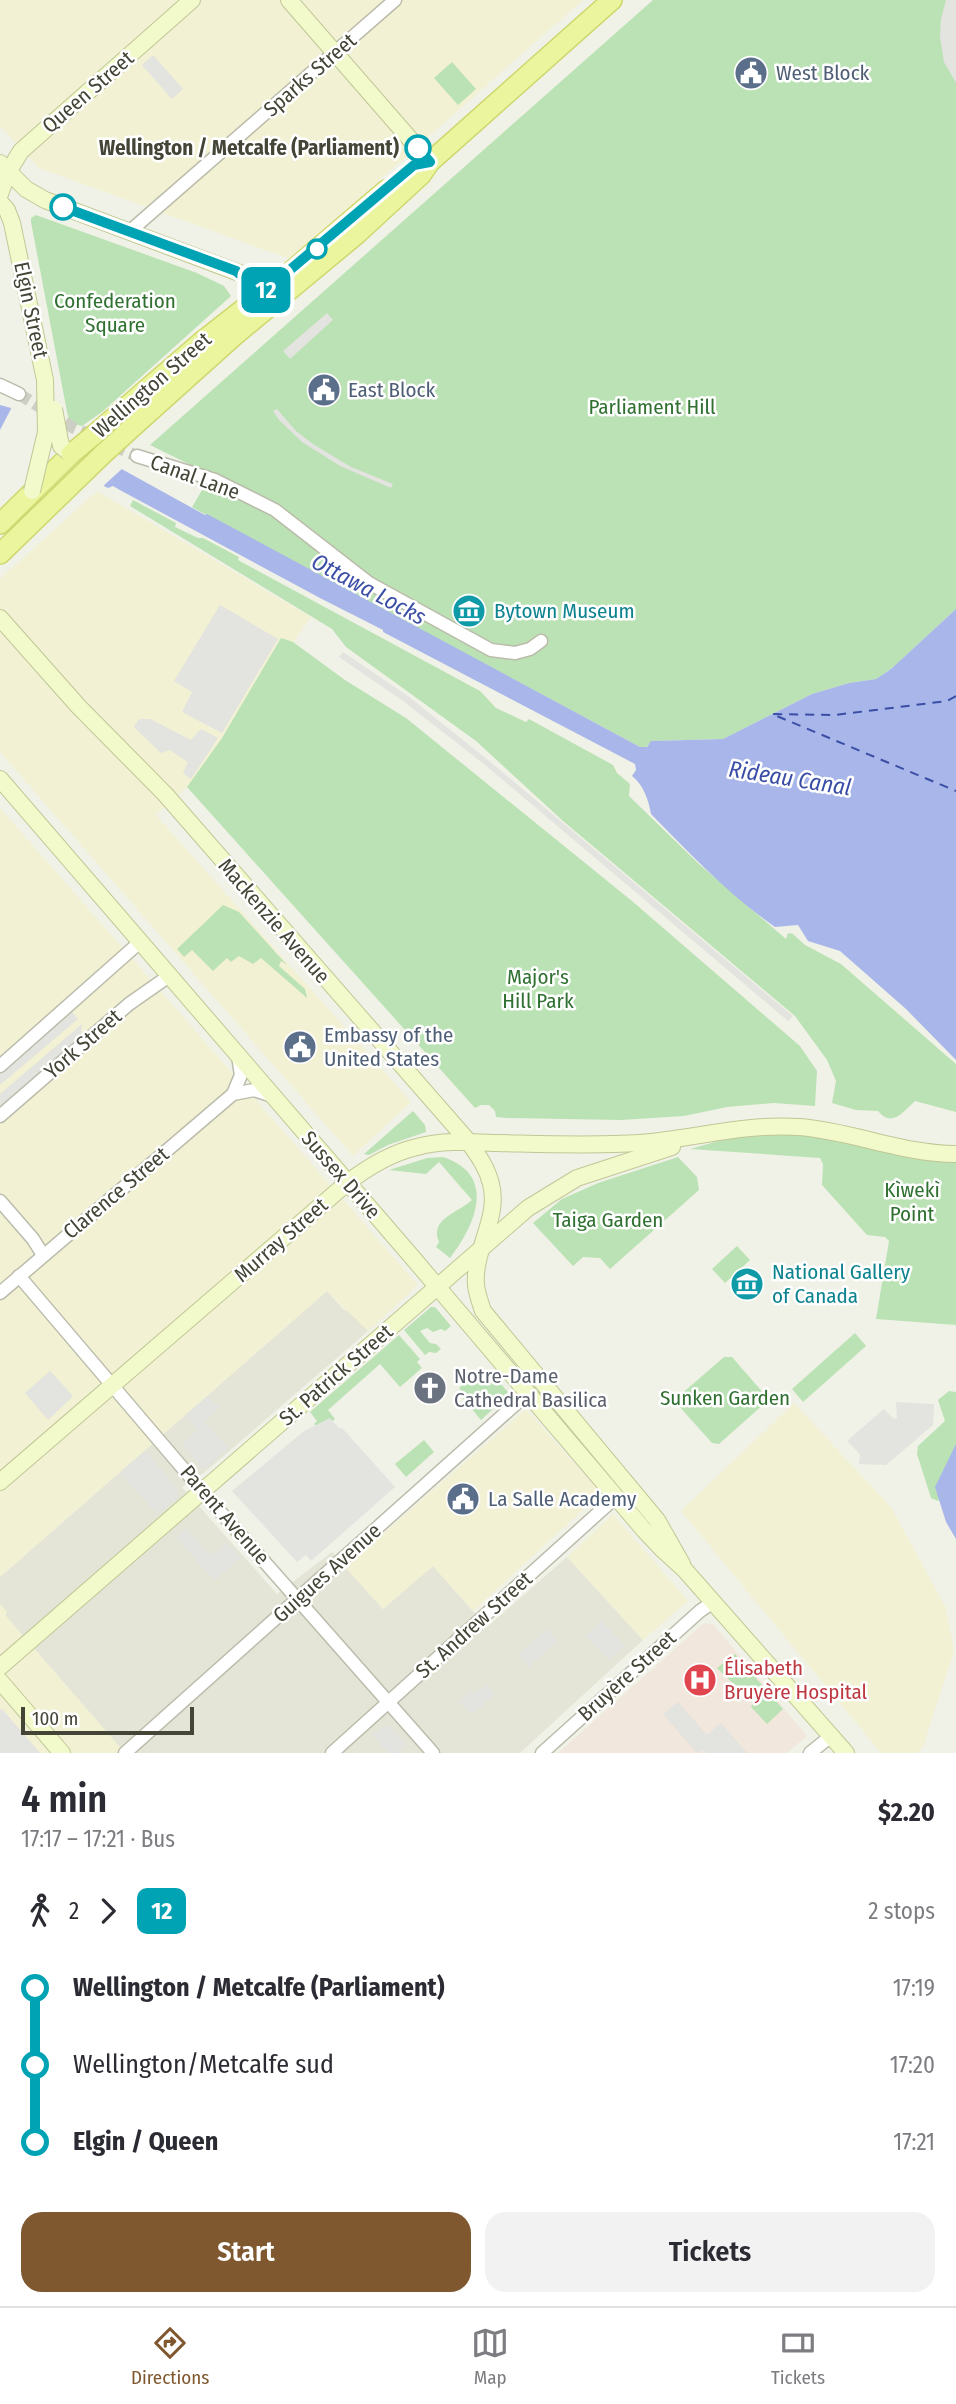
<!DOCTYPE html>
<meta charset="utf-8">
<style>
body{margin:0;font-family:"Fira Sans Condensed",sans-serif;background:#f2f2f3;color:#2b2b33;height:100vh;display:flex;flex-direction:column;font-size:26px;white-space:nowrap}
*{box-sizing:border-box;margin:0}
p{font-size:23px;color:#7c7c81}
.icon{flex:none;width:38px;height:38px;fill:none;stroke:currentColor;stroke-width:2;stroke-linecap:round;stroke-linejoin:round}
.map{position:relative;height:1753px;overflow:hidden}
.panel{display:flex;flex-direction:column;background:#fff;flex:1}
.panel>*{flex:none}
.badge{padding:0 14px;border-radius:10px;font-size:24px;line-height:46px}
.scale{position:absolute;left:21px;bottom:18px;width:173px;box-sizing:border-box;padding-left:7px;border:4px solid #444437;border-top:0;font-size:19px;line-height:24px;white-space:nowrap;color:#444437;-webkit-text-stroke:5px #fff;paint-order:stroke}
.map>.badge{position:absolute;translate:-50% -50%;box-shadow:0 0 0 4px #fff}
.legs{display:flex;align-items:center;gap:10px;height:77px;padding:0 21px;font-size:23px}
.legs p{margin-inline-start:auto}
.summary{display:flex;align-items:center;justify-content:space-between;height:119px;padding:0 21px}
h1{font-size:38px;font-weight:600;line-height:52px}
.button{display:flex;gap:14px;margin-top:auto;padding:14px 21px}
.button a{flex:1;height:80px;border-radius:21px;background:#7f582f;color:#fff;font-size:28px;font-weight:600;line-height:80px;text-align:center}
.button a+a{background:#f2f2f3;color:#2b2b33}
ul{padding:0 21px;list-style:none}
li{display:flex;align-items:center;gap:24px;height:77px;font-size:26px}
li i{display:grid;place-items:center;width:10px;height:100%;margin:0 9px;background:currentColor}
li i::after{content:'';width:18px;height:18px;margin:-9px;border:5px solid;border-radius:50%;background:#fff}
li p{margin-inline-start:auto}
li:first-child i{background:linear-gradient(#0000 50%,currentColor 0)}
li:last-child i{background:linear-gradient(currentColor 50%,#0000 0)}
.tab-bar{display:flex;justify-content:space-around;align-items:center;height:98px;border-top:2px solid #e1e1e2;background:#fff;font-size:19px;color:#7c7c81}
.tab-bar a{display:grid;justify-items:center;gap:4px}
.tab-bar .current{color:#7f582f}
.map>svg:first-child{display:block}
.residential{fill:#e4e5d6}
.commercial{fill:#f2f1d4}
.medical{fill:#f1e7dc}
.green{fill:#bbe2b4}
.parking{fill:#e3e3df}
.water{fill:#a9b6e9}
.pier{fill:#f1f2e7}
.lines{fill:none;stroke-linecap:round;stroke-linejoin:round}
.ferry{stroke:#3a4ea6;stroke-width:2;stroke-dasharray:9 7;stroke-linecap:butt}
.street-tunnel{stroke:#cecfc4;stroke-width:12;stroke-dasharray:12 6;stroke-linecap:butt}
.street-casing{stroke:#bbbcab;stroke-width:15}
.secondary-casing{stroke:#c1c797;stroke-width:18}
.primary-casing{stroke:#ced86f;stroke-width:22}
.street{stroke:#fff;stroke-width:12}
.secondary{stroke:#f2f9ca;stroke-width:16}
.primary{stroke:#ebf59e;stroke-width:19}
.secondary-bridge-casing{stroke:#c1c797;stroke-width:18;stroke-linecap:butt}
.primary-bridge-casing{stroke:#ced86f;stroke-width:22;stroke-linecap:butt}
.secondary-bridge{stroke:#f2f9ca;stroke-width:16}
.primary-bridge{stroke:#ebf59e;stroke-width:19}
.line-1-casing{stroke:#fff;stroke-width:16}
.line-1{stroke:#00a3b4;stroke-width:10}
.stop-1-dot{fill:#fff;stroke:#00a3b4;stroke-width:3.5}
.labels{text-anchor:middle;stroke-width:5;stroke-linejoin:round;paint-order:stroke}
.service-label{font-size:21px;fill:#4e5e75;stroke:#fff;text-anchor:start}
.street-label{font-size:21px;fill:#444437;stroke:#fff}
.stop-label{font-size:21px;font-weight:bold;fill:#444437;stroke:#fff;text-anchor:end}
.park-label{font-size:21px;fill:#307131;stroke:#fff}
.culture-label{font-size:21px;fill:#0d838f;stroke:#fff;text-anchor:start}
.worship-label{font-size:21px;fill:#5b616d;stroke:#fff;text-anchor:start}
.health-label{font-size:21px;fill:#be3a42;stroke:#fff;text-anchor:start}
.water-label{font-size:23px;font-style:italic;fill:#3a4ea6;stroke:#fff}
</style>
<div class="map">
<svg width="956" height="1753" viewBox="0 0 956 1753">
<rect width="100%" height="100%" fill="#f1f2e7"/>
<!-- residential -->
<path class="residential" d="M 327,1291 L 343,1309 L 351,1313 L 368,1331 L 205,1472 L 182,1487 L 277,1594 L 332,1552 L 383,1609 L 433,1566 L 487,1627 L 567,1557 L 643,1640 L 520,1753 L 125,1753 L 5,1615 L 7,1612 L 0,1604 L 0,1577 Z"/>
<!-- commercial -->
<g class="commercial">
<path d="M 0,0 L 583,0 L 290,259 L 39,168 L 0,126 Z"/>
<path d="M 97,491 L 311,617 L 293,642 L 280,639 L 222,738 L 187,787 L 156,815 L 411,1102 L 353,1156 L 0,752 L 0,579 Z"/>
<path d="M 0,808 L 418,1285 L 368,1331 L 327,1291 L 0,1577 Z"/>
<path d="M 794,1403 L 891,1507 L 946,1608 L 954,1651 L 923,1747 L 917,1753 L 881,1753 L 681,1511 Z"/>
<path d="M 526,1409 L 599,1491 L 595,1499 L 473,1611 L 433,1566 L 383,1609 L 345,1567 Z"/>
<path d="M 613,1514 L 688,1601 L 643,1640 L 567,1557 Z"/>
<path d="M 0,1604 L 7,1612 L 5,1615 L 125,1753 L 0,1753 Z"/>
</g>
<!-- medical -->
<path class="medical" d="M 704,1623 L 713,1624 L 807,1736 L 787,1753 L 558,1753 Z"/>
<!-- green -->
<g class="green">
<path d="M 653,0 L 956,0 L 956,609 L 891,669 L 876,679 L 849,683 L 812,694 L 723,739 L 652,741 L 646,747 L 640,747 L 199,511 L 192,507 L 211,475 L 150,445 Z"/>
<path d="M 452,62 L 476,89 L 458,105 L 434,78 Z"/>
<path d="M 36,215 L 197,273 L 224,286 L 231,296 L 102,412 L 82,426 L 70,423 L 67,412 L 31,222 L 31,218 Z"/>
<path d="M 133,500 L 176,523 L 175,527 L 198,538 L 203,538 L 239,557 L 238,560 L 480,691 L 496,708 L 526,722 L 529,719 L 613,765 L 617,773 L 630,784 L 629,796 L 699,864 L 786,939 L 788,933 L 793,934 L 805,945 L 841,964 L 956,1064 L 956,1112 L 915,1101 C 903,1112 892,1128 878,1111 L 856,1110 L 832,1103 L 836,1081 L 827,1060 L 795,1016 L 563,821 L 476,741 L 346,647 L 332,629 L 130,506 Z"/>
<path d="M 281,638 L 293,642 L 345,680 L 406,718 L 632,901 L 800,1046 L 817,1071 L 815,1106 L 774,1103 L 727,1107 L 684,1116 L 621,1120 L 507,1118 L 496,1117 L 495,1111 L 489,1105 L 481,1105 L 475,1108 L 187,787 L 222,738 Z"/>
<path d="M 223,905 L 239,912 L 287,965 L 281,961 L 279,966 L 305,989 L 307,998 L 261,958 L 253,964 L 239,956 L 231,962 L 227,958 L 213,971 L 192,950 L 184,957 L 177,949 Z"/>
<path d="M 413,1111 L 425,1125 L 426,1132 L 388,1145 L 369,1155 L 364,1154 Z"/>
<path d="M 779,1133 L 812,1135 L 915,1158 L 956,1160 L 956,1325 L 876,1319 L 889,1241 L 885,1237 L 867,1235 L 822,1185 L 823,1164 L 820,1158 L 690,1149 L 736,1136 Z"/>
<path d="M 443,1157 C 498,1175 475,1226 450,1258 L 436,1247 L 439,1242 C 429,1219 458,1213 472,1200 L 439,1162 L 426,1174 L 389,1170 L 427,1158 Z"/>
<path d="M 678,1157 L 697,1177 L 699,1190 L 610,1269 L 600,1258 L 583,1257 L 573,1266 L 533,1223 L 562,1199 L 598,1183 Z"/>
<path d="M 737,1246 L 750,1260 L 725,1283 L 712,1269 Z"/>
<path d="M 431,1307 L 435,1307 L 451,1326 L 445,1331 L 441,1329 L 433,1332 L 427,1328 L 420,1331 L 430,1343 L 436,1344 L 441,1349 L 436,1353 L 429,1352 L 425,1355 L 404,1330 Z"/>
<path d="M 855,1333 L 866,1346 L 803,1402 L 792,1389 Z"/>
<path d="M 399,1335 L 420,1359 L 417,1362 L 422,1368 L 400,1387 L 380,1364 L 328,1410 L 335,1419 L 321,1431 L 314,1424 L 317,1421 L 310,1412 Z"/>
<path d="M 724,1357 L 732,1357 L 766,1396 L 765,1403 L 719,1444 L 712,1443 L 678,1405 L 679,1396 Z"/>
<path d="M 479,1370 L 489,1371 L 508,1392 L 505,1398 L 481,1420 L 461,1396 L 464,1394 L 459,1388 Z"/>
<path d="M 949,1391 L 956,1392 L 956,1456 L 942,1497 L 938,1501 L 931,1498 L 917,1454 L 918,1446 L 945,1421 L 938,1400 Z"/>
<path d="M 424,1440 L 434,1452 L 406,1477 L 395,1464 Z"/>
<path d="M 735,1654 L 783,1709 L 767,1724 L 751,1707 L 753,1703 L 717,1668 Z"/>
</g>
<!-- parking -->
<g class="parking">
<path d="M 946,0 L 956,0 L 956,83 L 944,62 L 940,37 L 941,19 Z"/>
<path d="M 153,55 L 183,89 L 172,99 L 142,65 Z"/>
<path d="M 327,313 L 333,320 L 290,359 L 283,351 Z"/>
<path d="M 277,409 L 296,431 L 313,444 L 351,467 L 393,484 L 391,488 L 340,466 L 302,442 L 279,420 L 273,411 Z"/>
<path d="M 220,605 L 278,639 L 222,733 L 182,712 L 192,692 L 174,681 Z"/>
<path d="M 343,652 L 408,696 L 488,760 L 793,1016 L 788,1021 L 484,764 L 403,701 L 339,657 Z"/>
<path d="M 139,719 L 150,719 L 191,740 L 201,729 L 218,738 L 191,779 L 183,773 L 188,762 L 170,750 L 161,753 L 134,727 Z"/>
<path d="M 70,1010 L 78,1019 L 0,1085 L 0,1072 Z"/>
<path d="M 82,1024 L 81,1038 L 0,1108 L 0,1094 Z"/>
<path d="M 50,1371 L 73,1396 L 48,1420 L 25,1393 Z"/>
<path d="M 208,1396 L 219,1407 L 205,1422 L 229,1448 L 204,1469 L 182,1444 L 197,1430 L 185,1416 Z"/>
<path d="M 896,1402 L 934,1404 L 933,1425 L 886,1465 L 859,1464 L 860,1454 L 847,1441 L 884,1409 L 894,1419 L 897,1418 Z"/>
<path d="M 330,1418 L 339,1428 L 343,1429 L 395,1487 L 311,1561 L 306,1555 L 297,1562 L 232,1491 L 304,1431 Z"/>
<path d="M 146,1451 L 178,1490 L 178,1498 L 157,1514 L 120,1473 Z"/>
<path d="M 186,1528 L 211,1556 L 227,1543 L 241,1558 L 214,1581 L 176,1537 Z"/>
<path d="M 602,1621 L 625,1646 L 610,1660 L 585,1636 Z"/>
<path d="M 548,1629 L 558,1641 L 529,1667 L 518,1654 Z"/>
<path d="M 486,1684 L 495,1694 L 472,1715 L 459,1701 L 471,1690 L 474,1694 Z"/>
<path d="M 678,1702 L 707,1735 L 721,1723 L 747,1753 L 707,1753 L 704,1750 L 697,1753 L 663,1714 Z"/>
<path d="M 2,1709 L 40,1753 L 0,1753 L 0,1710 Z"/>
<path d="M 386,1725 L 390,1726 L 407,1745 L 398,1753 L 388,1753 L 372,1735 Z"/>
</g>
<!-- water -->
<g class="water">
<path d="M 0,405 L 11,408 L 205,515 L 207,514 L 640,747 L 647,747 L 651,741 L 723,739 L 812,694 L 849,683 L 876,679 L 891,669 L 956,609 L 956,1060 L 906,1009 L 840,951 L 808,941 L 798,925 L 775,927 C 729,895 690,854 651,814 C 649,801 643,784 632,776 L 636,770 L 635,764 L 383,632 L 383,630 L 320,598 L 118,489 L 113,486 L 108,488 L 0,434 Z"/>
<path d="M 956,1444 L 956,1539 L 946,1522 L 935,1487 Z"/>
</g>
<!-- pier -->
<path class="pier" d="M 13,405 L 124,467 L 101,488 L 0,438 L 0,430 Z"/>
<g class="lines">
<!-- ferry -->
<path class="ferry" d="M 956,696 L 947,701 L 835,715 L 772,714 L 956,791"/>
<!-- street-tunnel -->
<path class="street-tunnel" d="M 19,394 L 72,427 L 137,456"/>
<defs>
<g id="street">
<path d="M 129,232 L 395,0"/>
<path d="M 0,385 L 19,394"/>
<path d="M 137,456 L 215,480 L 275,510 L 369,583 L 491,650 L 515,653 L 530,649 L 541,641"/>
<path d="M 0,1066 L 140,942"/>
<path d="M 233,1094 L 254,1090 L 272,1096"/>
<path d="M 0,1116 L 129,1004 L 169,976"/>
<path d="M 0,1201 L 33,1239 L 43,1255"/>
<path d="M 19,1276 L 209,1499 L 433,1753"/>
<path d="M 0,1293 L 233,1094 L 241,1075 L 238,1056"/>
<path d="M 125,1753 L 528,1393"/>
<path d="M 332,1753 L 616,1497"/>
<path d="M 542,1753 L 700,1611 L 713,1602"/>
<path d="M 810,1753 L 831,1736"/>
</g>
<g id="secondary">
<path d="M 289,0 L 430,162"/>
<path d="M 0,163 L 26,189 L 45,200 L 242,274 C 254,283 261,292 258,307"/>
<path d="M 0,194 L 8,172 L 21,151 L 192,0"/>
<path d="M 0,202 L 7,210 L 12,223 L 45,380"/>
<path d="M 0,618 L 79,707 L 165,794 L 468,1141 C 477,1154 487,1167 491,1184 C 500,1218 473,1250 476,1285 C 477,1294 480,1302 483,1311 L 657,1520 L 682,1564"/>
<path d="M 0,779 L 412,1257 L 644,1530 L 662,1549 L 684,1569 L 846,1753"/>
<path d="M 0,1482 L 347,1183 C 368,1167 391,1153 417,1147 C 443,1140 470,1142 497,1143 C 544,1144 593,1146 640,1143 C 693,1139 746,1123 799,1127 C 853,1131 901,1154 956,1154"/>
<path d="M 0,1667 L 528,1208 L 577,1178 L 672,1147"/>
<path d="M 0,1681 L 62,1753"/>
</g>
<g id="primary">
<path d="M 136,424 L 234,336 L 357,234 L 421,175 L 430,162 L 612,0"/>
<path d="M 95,434 L 200,343 L 288,274 L 386,190"/>
<path d="M 0,524 L 71,454"/>
<path d="M 0,554 L 103,454"/>
</g>
</defs>
<!-- street casing -->
<use href="#street" class="street-casing"/>
<!-- secondary casing -->
<use href="#secondary" class="secondary-casing"/>
<!-- primary casing -->
<use href="#primary" class="primary-casing"/>
<!-- street -->
<use href="#street" class="street"/>
<!-- secondary -->
<use href="#secondary" class="secondary"/>
<!-- primary -->
<use href="#primary" class="primary"/>
<defs>
<g id="secondary-bridge">
<path d="M 54,409 L 61,446 L 71,454"/>
<path d="M 32,491 L 46,432 L 45,380"/>
</g>
<g id="primary-bridge">
<path d="M 71,454 L 95,434"/>
<path d="M 103,454 L 136,424"/>
</g>
</defs>
<!-- secondary-bridge casing -->
<use href="#secondary-bridge" class="secondary-bridge-casing"/>
<!-- primary-bridge casing -->
<use href="#primary-bridge" class="primary-bridge-casing"/>
<!-- secondary-bridge -->
<use href="#secondary-bridge" class="secondary-bridge"/>
<!-- primary-bridge -->
<use href="#primary-bridge" class="primary-bridge"/>
</g>
<g class="lines">
<defs>
<path id="line-1" d="M 63,207 L 236,271 L 252,284 L 259,296 L 414,165 L 430,162 L 418,148"/>
</defs>
<!-- line-1 casing -->
<use href="#line-1" class="line-1-casing"/>
<!-- line-1 -->
<use href="#line-1" class="line-1"/>
</g>
<!-- icons -->
<defs>
<symbol id="civic-disc" viewBox="-11 -11 22 22"><circle r="9.5" fill="#5c6f8a" stroke="#fff"/><path d="M-.6-6.5H3V-4.5H.6V-3L4-1V1h2V6H-6V1h2V-1L-.6-3ZM-1.2 2.5V6h2.4V2.5Z" fill="#fff"/></symbol>
<symbol id="museum-disc" viewBox="-11 -11 22 22"><circle r="9.5" fill="#0f9aa8" stroke="#fff"/><path d="M0-6L6-3V-2H-6V-3ZM-5-1h2V3h-2ZM-1-1h2V3h-2ZM3-1h2V3H3ZM-6 4H6V6H-6Z" fill="#fff"/></symbol>
<symbol id="church-disc" viewBox="-11 -11 22 22"><circle r="9.5" fill="#6b7280" stroke="#fff"/><path d="M-1.2-6h2.4v3.5h3.3v2.4h-3.3V6h-2.4V-.1h-3.3v-2.4h3.3Z" fill="#fff"/></symbol>
<symbol id="hospital-disc" viewBox="-11 -11 22 22"><circle r="9.5" fill="#e0444e" stroke="#fff"/><path d="M-5-5h3v3.5h4V-5h3V5h-3V1.5h-4V5h-3Z" fill="#fff"/></symbol>
</defs>
<g fill-rule="evenodd">
<use href="#civic-disc" x="732" y="54" width="38" height="38"/>
<use href="#civic-disc" x="305" y="371" width="38" height="38"/>
<use href="#museum-disc" x="450" y="592" width="38" height="38"/>
<use href="#civic-disc" x="281" y="1028" width="38" height="38"/>
<use href="#museum-disc" x="728" y="1265" width="38" height="38"/>
<use href="#church-disc" x="411" y="1369" width="38" height="38"/>
<use href="#civic-disc" x="444" y="1480" width="38" height="38"/>
<use href="#hospital-disc" x="681" y="1661" width="38" height="38"/>
</g>
<!-- markers -->
<g class="stop-1-dot">
<circle cx="418" cy="148" r="12"/>
<circle cx="63" cy="207" r="12"/>
<circle cx="317" cy="249" r="9"/>
</g>
<g class="labels">
<!-- service labels -->
<g class="service-label">
<text x="776" y="80">West Block</text>
<text x="348" y="397">East Block</text>
<text x="324" y="1042">Embassy of the<tspan x="324" dy="24">United States</tspan></text>
<text x="488" y="1506">La Salle Academy</text>
</g>
<!-- street labels -->
<g class="street-label">
<text transform="translate(310 75) rotate(-41)" y="7">Sparks Street</text>
<text transform="translate(88 92) rotate(-41)" y="7">Queen Street</text>
<text transform="translate(31 310) rotate(78)" y="7">Elgin Street</text>
<text transform="translate(152 385) rotate(-41)" y="7">Wellington Street</text>
<text transform="translate(195 477) rotate(20)" y="7">Canal Lane</text>
<text transform="translate(274 921) rotate(49)" y="7">Mackenzie Avenue</text>
<text transform="translate(83 1044) rotate(-41)" y="7">York Street</text>
<text transform="translate(341 1175) rotate(49)" y="7">Sussex Drive</text>
<text transform="translate(116 1193) rotate(-40)" y="7">Clarence Street</text>
<text transform="translate(281 1240) rotate(-41)" y="7">Murray Street</text>
<text transform="translate(336 1375) rotate(-41)" y="7">St. Patrick Street</text>
<text transform="translate(225 1515) rotate(49)" y="7">Parent Avenue</text>
<text transform="translate(327 1573) rotate(-42)" y="7">Guigues Avenue</text>
<text transform="translate(474 1625) rotate(-42)" y="7">St. Andrew Street</text>
<text transform="translate(627 1676) rotate(-42)" y="7">Bruyère Street</text>
</g>
<!-- stop labels -->
<g class="stop-label">
<text x="399" y="155">Wellington / Metcalfe (Parliament)</text>
</g>
<!-- park labels -->
<g class="park-label">
<text x="115" y="308">Confederation<tspan x="115" dy="24">Square</tspan></text>
<text x="652" y="414">Parliament Hill</text>
<text x="538" y="984">Major's<tspan x="538" dy="24">Hill Park</tspan></text>
<text x="912" y="1197">Kìwekì<tspan x="912" dy="24">Point</tspan></text>
<text x="608" y="1227">Taiga Garden</text>
<text x="725" y="1405">Sunken Garden</text>
</g>
<!-- culture labels -->
<g class="culture-label">
<text x="494" y="618">Bytown Museum</text>
<text x="772" y="1279">National Gallery<tspan x="772" dy="24">of Canada</tspan></text>
</g>
<!-- worship labels -->
<g class="worship-label">
<text x="454" y="1383">Notre-Dame<tspan x="454" dy="24">Cathedral Basilica</tspan></text>
</g>
<!-- health labels -->
<g class="health-label">
<text x="724" y="1675">Élisabeth<tspan x="724" dy="24">Bruyère Hospital</tspan></text>
</g>
<!-- water labels -->
<g class="water-label">
<text transform="translate(369 589) rotate(28)" y="8">Ottawa Locks</text>
<text transform="translate(790 778) rotate(9)" y="8">Rideau Canal</text>
</g>
</g>
</svg>
<div class="scale">100 m</div>
<b class="badge" style="left:266px;top:290px;background:#00a3b4;color:#fff">12</b>
</div>
<section class="panel">
<div class="summary"><div><h1>4 min</h1><p>17:17 – 17:21 · Bus</p></div><b>$2.20</b></div>
<div class="legs"><svg class="icon" aria-label="walk" viewBox="0 0 24 24"><circle cx="13" cy="4" r="2"/><path d="M13 8l-2 6 4 7M11 14l-3 7M7 12l3-4h3l4 4"/></svg>2<svg class="icon" aria-label="forward" viewBox="0 0 24 24"><path d="M9 5l7 7-7 7"/></svg><b class="badge" style="background:#00a3b4;color:#fff">12</b><p>2 stops</p></div>
<ul>
<li><i style="color:#00a3b4"></i><b>Wellington / Metcalfe (Parliament)</b><p>17:19</p></li>
<li><i style="color:#00a3b4"></i><span>Wellington/Metcalfe sud</span><p>17:20</p></li>
<li><i style="color:#00a3b4"></i><b>Elgin / Queen</b><p>17:21</p></li>
</ul>
<div class="button"><a>Start</a><a>Tickets</a></div>
</section>
<nav class="tab-bar">
<a class="current"><svg class="icon" aria-label="directions" viewBox="0 0 24 24"><path d="M12 3l9 9-9 9-9-9zM9 14v-3h6M13 9l2 2-2 2"/></svg>Directions</a>
<a><svg class="icon" aria-label="map" viewBox="0 0 24 24"><path d="M3 6l6-2 6 2 6-2v14l-6 2-6-2-6 2zM9 4v14M15 6v14"/></svg>Map</a>
<a><svg class="icon" aria-label="tickets" viewBox="0 0 24 24"><path d="M3 7h18v10H3zM15 7v10"/></svg>Tickets</a>
</nav>
